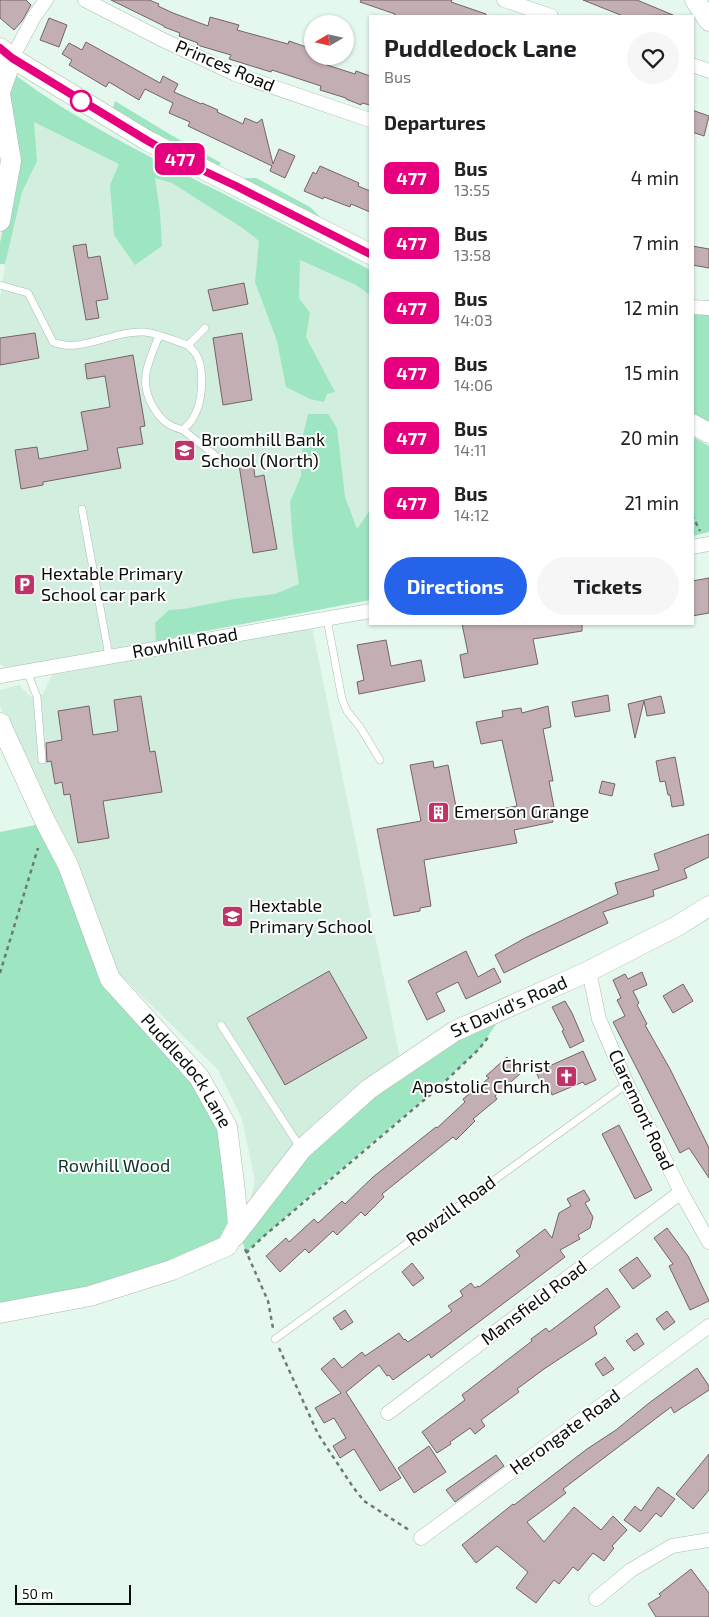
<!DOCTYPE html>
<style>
body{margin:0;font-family:"Exo 2",sans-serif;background:#f6f6f6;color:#202124;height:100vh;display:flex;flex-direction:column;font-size:19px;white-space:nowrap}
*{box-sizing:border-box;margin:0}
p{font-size:16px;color:#757577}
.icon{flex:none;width:28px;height:28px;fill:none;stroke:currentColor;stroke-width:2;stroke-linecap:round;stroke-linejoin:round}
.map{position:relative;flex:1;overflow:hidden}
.details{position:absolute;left:369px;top:15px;width:325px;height:610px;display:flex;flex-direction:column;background:#fff;border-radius:0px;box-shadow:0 1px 4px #0004}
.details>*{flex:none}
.badge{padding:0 10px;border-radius:8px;font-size:18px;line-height:32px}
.needle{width:32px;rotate:261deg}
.buttons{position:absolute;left:304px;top:15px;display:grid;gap:10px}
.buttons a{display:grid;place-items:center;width:50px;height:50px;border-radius:50%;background:#fff;box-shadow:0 1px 4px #0004;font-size:25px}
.scale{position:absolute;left:15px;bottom:12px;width:116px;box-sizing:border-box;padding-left:5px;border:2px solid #070e0a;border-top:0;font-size:14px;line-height:18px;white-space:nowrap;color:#070e0a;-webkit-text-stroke:4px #fff;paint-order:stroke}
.map>.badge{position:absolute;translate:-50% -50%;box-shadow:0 0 0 2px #fff}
h2{padding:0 15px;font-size:19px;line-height:45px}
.round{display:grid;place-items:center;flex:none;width:52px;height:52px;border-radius:26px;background:#f6f6f6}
.headline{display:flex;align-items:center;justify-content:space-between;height:85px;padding:0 15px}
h1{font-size:24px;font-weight:700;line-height:38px}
.cta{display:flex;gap:10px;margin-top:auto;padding:10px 15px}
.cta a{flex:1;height:58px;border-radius:30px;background:#2563eb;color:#fff;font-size:20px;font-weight:700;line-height:58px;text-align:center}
.cta a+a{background:#f6f6f6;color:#202124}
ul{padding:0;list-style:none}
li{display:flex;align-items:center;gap:15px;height:65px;padding:0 15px}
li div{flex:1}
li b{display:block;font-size:19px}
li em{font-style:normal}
li .badge{min-width:55px;font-weight:700;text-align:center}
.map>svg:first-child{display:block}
.built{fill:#d2eedf}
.green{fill:#9ee5c2}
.building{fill:#c3aeb3;stroke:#766368}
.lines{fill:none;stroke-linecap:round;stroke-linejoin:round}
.lane-casing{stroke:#a8bcb1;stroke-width:8}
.street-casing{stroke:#a8bcb1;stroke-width:15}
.secondary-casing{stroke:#a8bcb1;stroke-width:21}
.path{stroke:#6d7a74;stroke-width:2.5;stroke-dasharray:4 4;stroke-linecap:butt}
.lane{stroke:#fff;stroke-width:7}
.street{stroke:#fff;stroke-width:14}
.secondary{stroke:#fff;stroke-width:20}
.line-casing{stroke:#fff;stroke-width:11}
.line{stroke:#e6007e;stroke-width:8}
.stop-dot{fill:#fff;stroke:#e6007e;stroke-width:2.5}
.labels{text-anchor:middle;stroke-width:4;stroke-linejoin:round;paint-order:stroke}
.street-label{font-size:18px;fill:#070e0a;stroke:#fff}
.poi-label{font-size:18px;fill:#070e0a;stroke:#fff;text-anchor:start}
.park-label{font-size:18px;fill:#0a3222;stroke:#fff}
</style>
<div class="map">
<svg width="709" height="1617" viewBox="0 0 709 1617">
<rect width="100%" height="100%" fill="#e4f8ee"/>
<!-- built -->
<g class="built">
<path d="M 11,72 L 60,107 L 158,162 L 283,224 L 370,270 L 370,600 L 190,634 L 156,642 L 31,664 L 4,667 L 0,664 L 0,299 L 5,265 L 0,264 L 0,243 L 9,196 Z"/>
<path d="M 312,627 L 401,1063 L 247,1215 L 255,1181 L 242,1119 L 218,1070 L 117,972 L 0,706 L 0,690 L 19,685 L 31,697 L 37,697 L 43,694 L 52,675 Z"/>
</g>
<!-- green -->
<g class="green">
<path d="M 11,72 C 75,120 147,156 218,191 C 269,217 320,244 370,270 L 370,295 L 356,285 L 300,260 L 299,298 L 310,313 L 306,337 L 335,392 L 327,394 L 324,402 L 310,399 L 286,387 L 277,341 L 255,282 L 259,241 L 244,229 L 172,183 L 155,178 L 160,212 L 162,246 L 135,265 L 114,235 L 110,185 L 119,164 L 34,122 L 37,161 L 22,192 L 5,264 L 0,264 L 0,243 L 9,196 L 5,95 Z"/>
<path d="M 115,101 L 171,135 L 221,163 L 218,167 L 110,118 Z"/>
<path d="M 243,178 L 256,178 L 310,207 L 321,218 L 239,186 Z"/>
<path d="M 693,307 L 709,308 L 709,432 L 693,424 Z"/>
<path d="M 308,414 L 328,414 L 337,428 L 345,497 L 357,529 L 370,510 L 370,600 L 190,634 L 156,642 L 155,623 L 169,610 L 184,609 L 234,599 L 275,594 L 299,584 L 293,542 L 290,502 L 301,476 L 303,435 Z"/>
<path d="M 693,437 L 709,446 L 709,532 L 693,536 Z"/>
<path d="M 46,823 L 109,979 L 199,1078 L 225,1128 L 234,1192 L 226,1244 L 172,1268 L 0,1312 L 0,832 Z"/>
<path d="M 498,1012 L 495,1026 L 479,1049 L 436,1089 L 315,1191 L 246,1252 L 239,1232 L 369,1089 Z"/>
</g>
<!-- building -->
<g class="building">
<path d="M 0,0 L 26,0 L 31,5 L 22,21 L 14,30 L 0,18 Z"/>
<path d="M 111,0 L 149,0 L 159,4 L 158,6 L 173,13 L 208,26 L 210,17 L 239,25 L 237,30 L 288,44 L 289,41 L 312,49 L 312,56 L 329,56 L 327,65 L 355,74 L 356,71 L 370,76 L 370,105 L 362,103 L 361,105 L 346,99 L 346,98 L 320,90 L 321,86 L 272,70 L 271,72 L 229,59 L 231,55 L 197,45 L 198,43 L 179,36 L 180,33 L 164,27 L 164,26 Z"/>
<path d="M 361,0 L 452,0 L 451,2 L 486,14 L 486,16 L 394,16 L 395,14 L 360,2 Z"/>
<path d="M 583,0 L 637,0 L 673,15 L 623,16 Z"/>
<path d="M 49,18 L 67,25 L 59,47 L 40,40 Z"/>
<path d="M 86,42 L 160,83 L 163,76 L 178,84 L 174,92 L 199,103 L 201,104 L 202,103 L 218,110 L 217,112 L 243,124 L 245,118 L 257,123 L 262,119 L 273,164 L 279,149 L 295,156 L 285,178 L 270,171 L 272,166 L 188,126 L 190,122 L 169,113 L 173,103 L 145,89 L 139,100 L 109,82 L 106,87 L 69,65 L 72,60 L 62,54 L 69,43 L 82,50 Z"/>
<path d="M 692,110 L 709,116 L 704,136 L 692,132 Z"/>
<path d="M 320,166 L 359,183 L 358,186 L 370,191 L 370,212 L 351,204 L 350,207 L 324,197 L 323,199 L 304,191 L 313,172 L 316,174 Z"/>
<path d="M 86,244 L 88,258 L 100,256 L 108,299 L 96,301 L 99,318 L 86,320 L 73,246 Z"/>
<path d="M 692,246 L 709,249 L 709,268 L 692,265 Z"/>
<path d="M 244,283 L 248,304 L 213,311 L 208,290 Z"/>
<path d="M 35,333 L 39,358 L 0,365 L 0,338 Z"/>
<path d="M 242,333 L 252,400 L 223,405 L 213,338 Z"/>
<path d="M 133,355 L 145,426 L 140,427 L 143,444 L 117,448 L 121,468 L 43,482 L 43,485 L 21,489 L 15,450 L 37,447 L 39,459 L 88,450 L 81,412 L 110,407 L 105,376 L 87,379 L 85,364 Z"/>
<path d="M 253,463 L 255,477 L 264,475 L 277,549 L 253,553 L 239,465 Z"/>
<path d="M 709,578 L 709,613 L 692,616 L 692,581 Z"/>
<path d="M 462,624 L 582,624 L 582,631 L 533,639 L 538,664 L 464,678 L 460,655 L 468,653 Z"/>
<path d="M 386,640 L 391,666 L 421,660 L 425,681 L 359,694 L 357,682 L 364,680 L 357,645 Z"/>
<path d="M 608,695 L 610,711 L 575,717 L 572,702 Z"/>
<path d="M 141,696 L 150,752 L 155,751 L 162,792 L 103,801 L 109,838 L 78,843 L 70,794 L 64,795 L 62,782 L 55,784 L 51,761 L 47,762 L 46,743 L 62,740 L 58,711 L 89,706 L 93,735 L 118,731 L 114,700 Z"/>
<path d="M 661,696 L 665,713 L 647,716 L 644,701 L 635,738 L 628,704 Z"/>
<path d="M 548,706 L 551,727 L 543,729 L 553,781 L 549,781 L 554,807 L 550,808 L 553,822 L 514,830 L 517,843 L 424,860 L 431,906 L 420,908 L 420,911 L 394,916 L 377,829 L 421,821 L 410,765 L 433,761 L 434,768 L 448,765 L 458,817 L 517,806 L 502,740 L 481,744 L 476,722 L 503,717 L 502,711 L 521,708 L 522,713 Z"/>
<path d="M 675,757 L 684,805 L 672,807 L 670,795 L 668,795 L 665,781 L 660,782 L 656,761 Z"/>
<path d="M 602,781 L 615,784 L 612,796 L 599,793 Z"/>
<path d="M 709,834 L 709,857 L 684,869 L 687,878 L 653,890 L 654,896 L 603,912 L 608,923 L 534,958 L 504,973 L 495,955 L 525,938 L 618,894 L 615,883 L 659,870 L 654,854 Z"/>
<path d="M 466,951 L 478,977 L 494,968 L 501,982 L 466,999 L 458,982 L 436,993 L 445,1011 L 427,1020 L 408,981 Z"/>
<path d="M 329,971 L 367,1038 L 285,1085 L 247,1018 Z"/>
<path d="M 642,972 L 647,985 L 633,991 L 639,1003 L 637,1005 L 647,1024 L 645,1025 L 670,1069 L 709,1148 L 709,1178 L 689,1148 L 680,1153 L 613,1022 L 625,1016 L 617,1000 L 621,998 L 613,980 L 625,974 L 628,979 Z"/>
<path d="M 683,984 L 693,1001 L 673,1013 L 663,996 Z"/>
<path d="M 565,1001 L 572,1013 L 584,1041 L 570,1048 L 562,1031 L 564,1030 L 552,1007 Z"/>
<path d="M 583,1051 L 596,1080 L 585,1085 L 583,1082 L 552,1095 L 547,1083 L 542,1085 L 536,1072 Z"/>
<path d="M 507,1057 L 521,1073 L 495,1096 L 497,1099 L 473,1119 L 475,1121 L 456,1140 L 453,1137 L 382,1194 L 384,1197 L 365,1216 L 361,1212 L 337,1235 L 333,1231 L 309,1253 L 305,1249 L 280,1272 L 266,1256 L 286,1238 L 289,1242 L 314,1219 L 318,1223 L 342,1201 L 345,1204 L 373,1177 L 436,1127 L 437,1128 L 465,1102 L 463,1099 L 489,1078 L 486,1076 Z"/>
<path d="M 619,1125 L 652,1190 L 635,1199 L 602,1134 Z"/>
<path d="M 584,1190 L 590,1200 L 585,1203 L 593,1217 L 590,1228 L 578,1235 L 580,1239 L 560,1250 L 565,1257 L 431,1358 L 429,1354 L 393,1380 L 389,1375 L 387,1376 L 379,1365 L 346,1392 L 401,1478 L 380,1491 L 354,1449 L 340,1458 L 333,1446 L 346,1438 L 334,1418 L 324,1423 L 315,1408 L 341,1393 L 321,1369 L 334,1358 L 342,1368 L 362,1352 L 365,1356 L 399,1333 L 404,1340 L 405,1339 L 408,1342 L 452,1311 L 448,1306 L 463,1296 L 460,1291 L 471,1283 L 475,1288 L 478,1286 L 479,1287 L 520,1256 L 516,1251 L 545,1229 L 552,1238 L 559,1213 L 571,1206 L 567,1199 Z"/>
<path d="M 667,1228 L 688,1256 L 709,1301 L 690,1310 L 669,1266 L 673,1264 L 654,1238 Z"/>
<path d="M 637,1257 L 651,1276 L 633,1289 L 619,1270 Z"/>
<path d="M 412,1263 L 424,1278 L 413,1286 L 402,1272 Z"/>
<path d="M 607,1288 L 620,1307 L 594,1327 L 597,1334 L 544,1369 L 517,1389 L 519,1392 L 481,1420 L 485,1426 L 475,1434 L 470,1428 L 450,1442 L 451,1444 L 437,1453 L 422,1432 L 465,1400 L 462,1395 L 532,1341 L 531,1339 L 546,1328 L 549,1332 Z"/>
<path d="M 345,1310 L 353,1322 L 341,1330 L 333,1318 Z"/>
<path d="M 667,1311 L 675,1322 L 664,1330 L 656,1319 Z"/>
<path d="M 637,1333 L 644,1344 L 634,1351 L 626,1341 Z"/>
<path d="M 605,1357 L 614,1369 L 603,1376 L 595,1364 Z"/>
<path d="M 697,1368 L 709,1386 L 709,1390 L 674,1413 L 671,1407 L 563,1489 L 566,1493 L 527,1522 L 544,1542 L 574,1507 L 601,1530 L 613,1516 L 627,1530 L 612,1546 L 614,1548 L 604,1561 L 593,1553 L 578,1571 L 573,1567 L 559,1584 L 554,1580 L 536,1603 L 516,1588 L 528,1572 L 497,1546 L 476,1563 L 462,1545 L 513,1504 L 514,1505 L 587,1449 L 616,1430 L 649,1403 Z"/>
<path d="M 429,1446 L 446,1472 L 414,1493 L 398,1468 Z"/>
<path d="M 709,1454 L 709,1490 L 693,1509 L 676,1494 Z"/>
<path d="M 496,1455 L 504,1466 L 455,1502 L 446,1490 Z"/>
<path d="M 658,1487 L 675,1499 L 661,1517 L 656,1513 L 640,1532 L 624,1520 L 635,1506 L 641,1511 Z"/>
<path d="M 691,1569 L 709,1593 L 709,1617 L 656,1617 L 648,1604 L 661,1596 L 659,1594 Z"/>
</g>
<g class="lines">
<defs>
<g id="lane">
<path d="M 0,285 L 28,293 L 53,342 C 80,354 114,330 144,332 C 157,333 175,341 188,345 L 205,328"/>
<path d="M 159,336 C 148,363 137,383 155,410 C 163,422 169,426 183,430"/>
<path d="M 188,345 C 190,348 194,351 196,354 C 205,369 203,403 193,418 C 191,423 186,426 183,430 L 216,456"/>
<path d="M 82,509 L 109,656"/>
<path d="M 327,619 L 342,699 L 347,711 L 360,727 L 380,760"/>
<path d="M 27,671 L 37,697 L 42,760"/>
<path d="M 221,1025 L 300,1147"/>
<path d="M 275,1339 L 627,1084"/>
</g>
<g id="street">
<path d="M 85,0 L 163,40 L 235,74 L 370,120"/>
<path d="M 504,0 L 551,16"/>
<path d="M 12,58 L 34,17 L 46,0"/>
<path d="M 692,65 L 709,71"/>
<path d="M 692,307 L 709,308"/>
<path d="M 692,547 L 709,544"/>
<path d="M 0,676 L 370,611"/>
<path d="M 589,971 L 599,1019 L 627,1084 L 681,1192 L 709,1242"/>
<path d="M 388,1413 L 681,1192"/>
<path d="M 421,1538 L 709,1326"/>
<path d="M 596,1599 L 631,1570 L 672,1546 L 709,1540"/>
</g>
<g id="secondary">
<path d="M 695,0 L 709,21"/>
<path d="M 0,48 L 12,58 L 148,141 L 370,254"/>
<path d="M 0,92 L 12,58"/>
<path d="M 0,94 L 11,161 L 0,221"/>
<path d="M 692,424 L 709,433"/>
<path id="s1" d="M 0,723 L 46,823 L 68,865 L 110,979 L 199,1077 L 227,1127 L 235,1191 L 238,1225 L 227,1246 L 172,1270 L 90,1296 L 0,1313"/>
<path id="s2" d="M 234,1237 L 302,1149 L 369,1089 L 455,1031 L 589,971 L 679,925 L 709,906"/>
</g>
</defs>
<!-- lane casing -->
<use href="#lane" class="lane-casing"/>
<!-- street casing -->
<use href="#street" class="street-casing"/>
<!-- secondary casing -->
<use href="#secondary" class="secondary-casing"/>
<!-- path -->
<g class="path">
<path d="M 692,515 L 700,531"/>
<path d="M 0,973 L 38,848"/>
<path d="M 245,1249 L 268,1301 L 273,1328"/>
<path d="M 246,1253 L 264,1236 L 437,1089 L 479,1049 L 489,1036"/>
<path d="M 279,1348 L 318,1434 L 353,1487 L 364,1501 L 409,1530"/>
</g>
<!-- lane -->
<use href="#lane" class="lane"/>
<!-- street -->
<use href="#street" class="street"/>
<!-- secondary -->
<use href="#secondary" class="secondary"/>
</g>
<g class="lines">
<defs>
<path id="line" d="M 0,48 L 12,58 L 148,141 L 185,162 L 236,186 L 370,254"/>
</defs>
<!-- line casing -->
<use href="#line" class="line-casing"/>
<!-- line -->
<use href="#line" class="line"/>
</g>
<!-- icons -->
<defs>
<symbol id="school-square" viewBox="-11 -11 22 22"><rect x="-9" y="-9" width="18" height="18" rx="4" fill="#bf3369" stroke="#fff"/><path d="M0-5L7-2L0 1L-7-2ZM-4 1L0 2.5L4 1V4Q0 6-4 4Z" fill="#fff"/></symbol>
<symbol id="parking-square" viewBox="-11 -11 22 22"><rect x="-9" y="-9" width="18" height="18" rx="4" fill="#bf3369" stroke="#fff"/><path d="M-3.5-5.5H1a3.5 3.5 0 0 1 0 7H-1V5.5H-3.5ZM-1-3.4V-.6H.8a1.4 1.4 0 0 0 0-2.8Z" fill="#fff"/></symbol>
<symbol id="building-square" viewBox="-11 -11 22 22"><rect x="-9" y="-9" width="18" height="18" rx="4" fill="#bf3369" stroke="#fff"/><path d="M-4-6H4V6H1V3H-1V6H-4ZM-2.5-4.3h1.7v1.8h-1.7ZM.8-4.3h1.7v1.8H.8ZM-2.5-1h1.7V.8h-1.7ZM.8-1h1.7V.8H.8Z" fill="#fff"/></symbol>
<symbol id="church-square" viewBox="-11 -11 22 22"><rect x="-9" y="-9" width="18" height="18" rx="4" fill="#bf3369" stroke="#fff"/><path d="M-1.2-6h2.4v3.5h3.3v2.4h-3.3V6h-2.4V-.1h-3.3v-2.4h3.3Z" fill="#fff"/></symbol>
</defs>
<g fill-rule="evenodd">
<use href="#school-square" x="172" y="438" width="25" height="25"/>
<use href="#parking-square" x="12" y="572" width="25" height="25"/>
<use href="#building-square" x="426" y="800" width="25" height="25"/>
<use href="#school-square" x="220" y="904" width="25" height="25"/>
<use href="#church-square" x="554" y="1064" width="25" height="25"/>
</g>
<!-- markers -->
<circle class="stop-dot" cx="81" cy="101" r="10"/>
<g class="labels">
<!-- street labels -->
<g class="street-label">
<text transform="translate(225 66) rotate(23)" y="6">Princes Road</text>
<text transform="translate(185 643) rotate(-10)" y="6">Rowhill Road</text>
<text dy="6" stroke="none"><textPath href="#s2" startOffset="364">St David's Road</textPath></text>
<text dy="6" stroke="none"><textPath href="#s1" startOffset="399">Puddledock Lane</textPath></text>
<text transform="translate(641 1110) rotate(65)" y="6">Claremont Road</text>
<text transform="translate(451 1211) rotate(-36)" y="6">Rowzill Road</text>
<text transform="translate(534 1303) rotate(-37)" y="6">Mansfield Road</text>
<text transform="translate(565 1432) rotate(-36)" y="6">Herongate Road</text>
</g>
<!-- poi labels -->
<g class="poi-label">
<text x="201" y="446">Broomhill Bank<tspan x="201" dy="21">School (North)</tspan></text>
<text x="41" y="580">Hextable Primary<tspan x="41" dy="21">School car park</tspan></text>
<text x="454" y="818">Emerson Grange</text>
<text x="249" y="912">Hextable<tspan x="249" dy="21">Primary School</tspan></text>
<text x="550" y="1072" text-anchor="end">Christ<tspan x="550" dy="21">Apostolic Church</tspan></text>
</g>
<!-- park labels -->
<g class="park-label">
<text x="114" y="1172">Rowhill Wood</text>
</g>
</g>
</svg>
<div class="buttons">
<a><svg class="needle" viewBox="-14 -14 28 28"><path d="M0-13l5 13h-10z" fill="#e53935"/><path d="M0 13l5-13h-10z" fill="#757577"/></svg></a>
</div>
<div class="scale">50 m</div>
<b class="badge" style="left:180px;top:159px;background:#e6007e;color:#fff">477</b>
<section class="details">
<div class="headline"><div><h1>Puddledock Lane</h1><p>Bus</p></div><a class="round"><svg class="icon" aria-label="heart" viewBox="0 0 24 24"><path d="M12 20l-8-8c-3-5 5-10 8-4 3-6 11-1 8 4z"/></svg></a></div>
<h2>Departures</h2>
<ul>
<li><span class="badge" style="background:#e6007e;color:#fff">477</span><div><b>Bus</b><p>13:55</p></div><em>4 min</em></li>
<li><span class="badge" style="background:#e6007e;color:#fff">477</span><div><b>Bus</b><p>13:58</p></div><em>7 min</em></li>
<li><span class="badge" style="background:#e6007e;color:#fff">477</span><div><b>Bus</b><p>14:03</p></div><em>12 min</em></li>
<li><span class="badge" style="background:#e6007e;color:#fff">477</span><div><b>Bus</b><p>14:06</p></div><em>15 min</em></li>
<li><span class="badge" style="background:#e6007e;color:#fff">477</span><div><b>Bus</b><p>14:11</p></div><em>20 min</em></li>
<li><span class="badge" style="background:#e6007e;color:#fff">477</span><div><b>Bus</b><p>14:12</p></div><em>21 min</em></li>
</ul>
<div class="cta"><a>Directions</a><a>Tickets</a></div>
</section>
</div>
